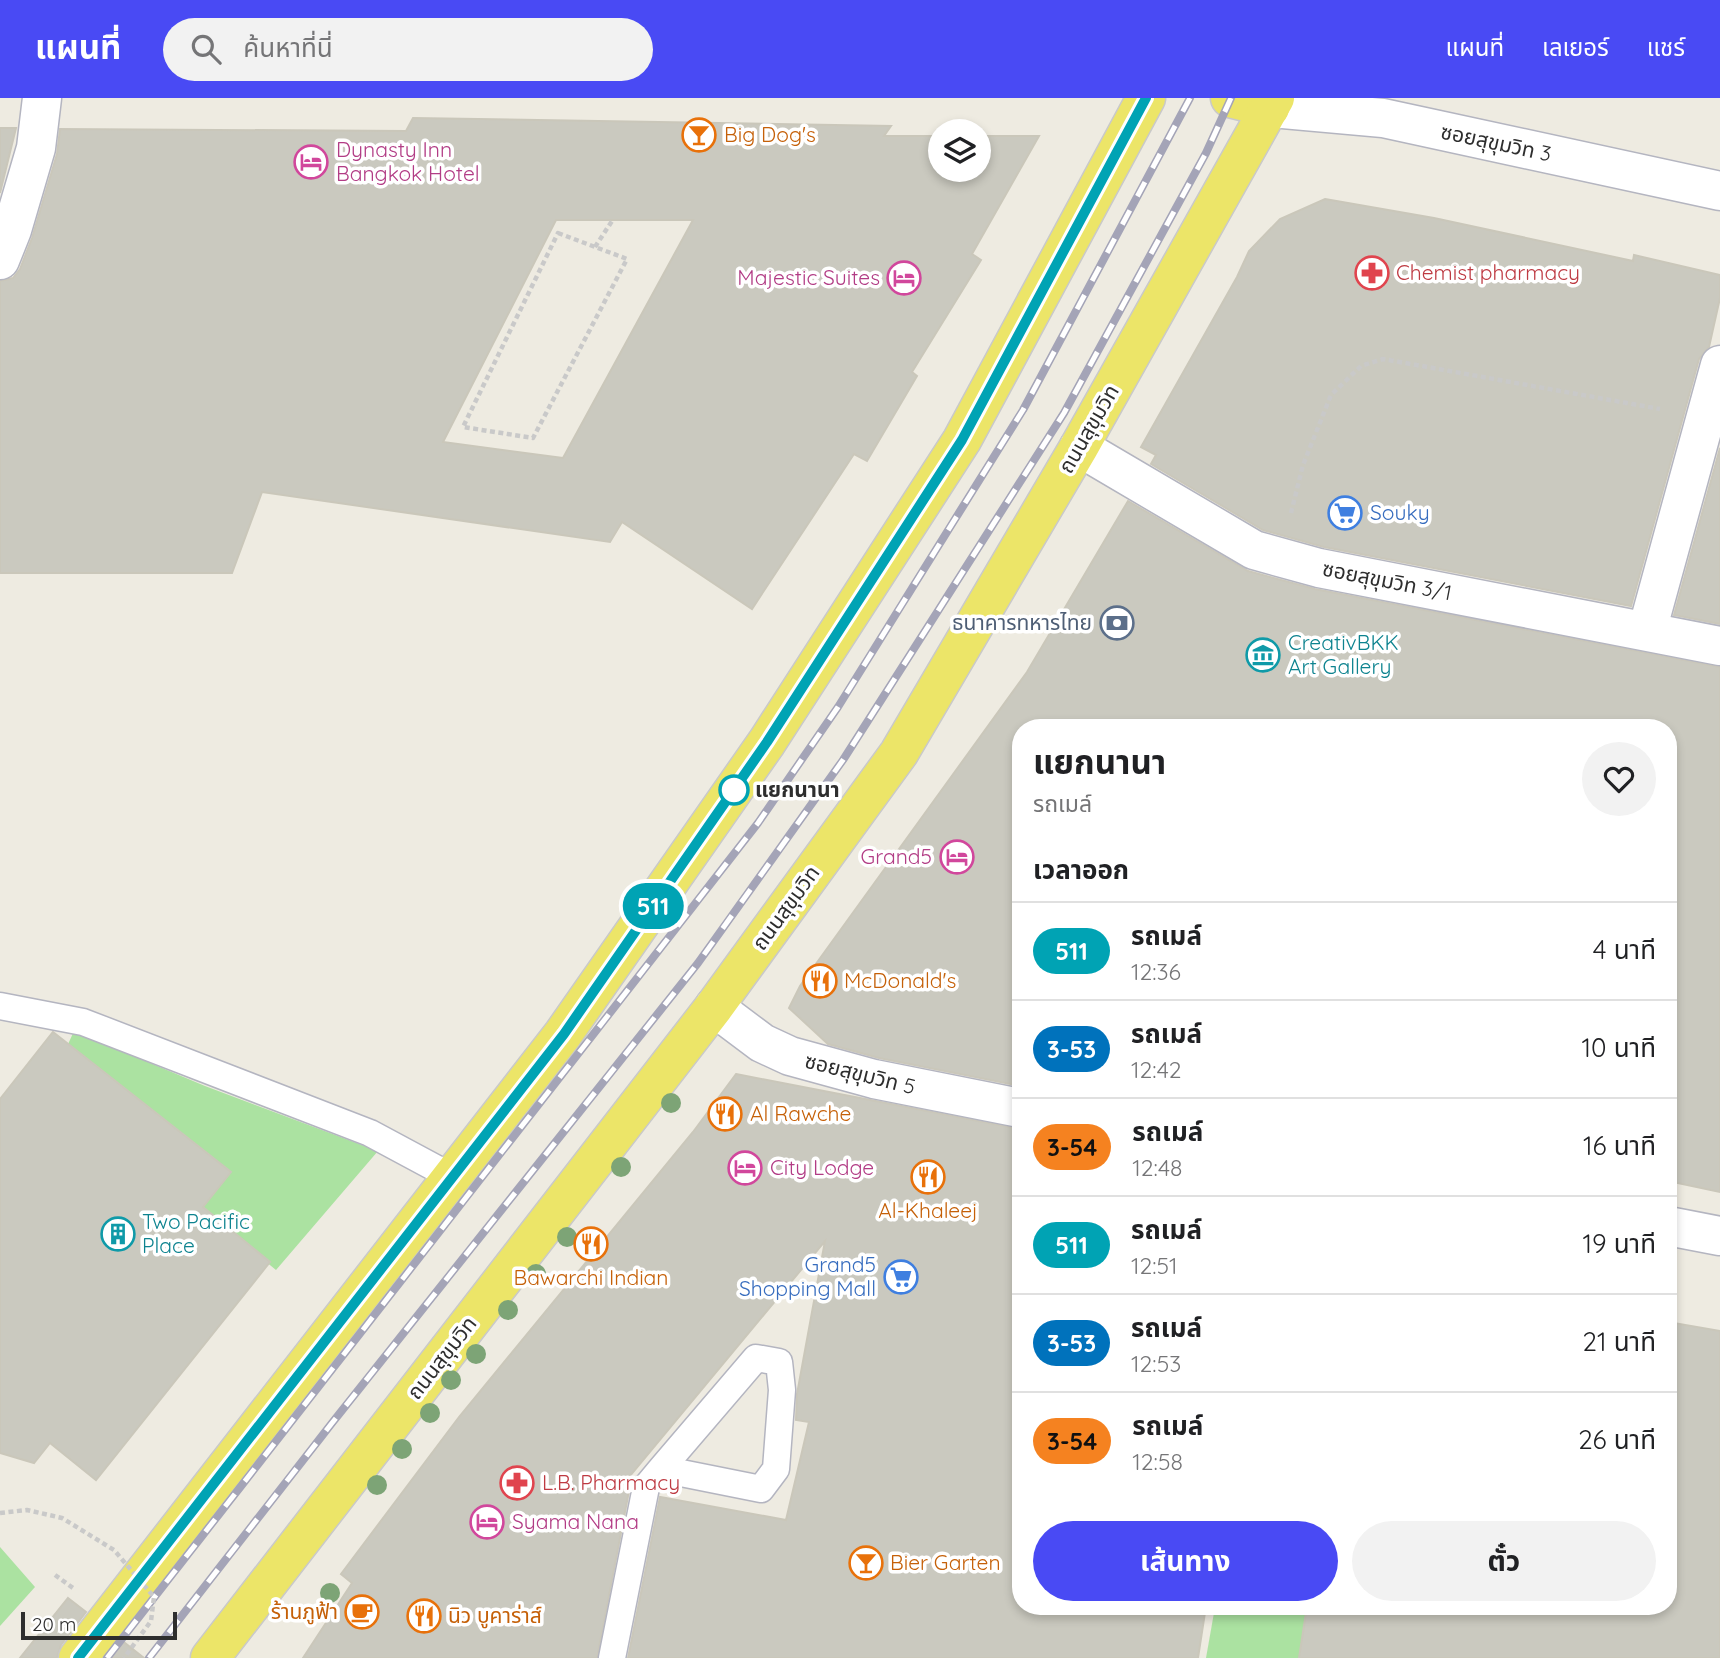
<!DOCTYPE html>
<html lang="th">
<meta charset="utf-8">
<style>
body{margin:0;font-family:Quicksand,"Noto Sans Thai",sans-serif;background:#f2f2f2;color:#202124;height:100vh;display:flex;flex-direction:column;font-size:26px;white-space:nowrap}
*{box-sizing:border-box;margin:0}
p{font-size:23px;color:#757577}
.icon{flex:none;width:38px;height:38px;fill:none;stroke:currentColor;stroke-width:2;stroke-linecap:round;stroke-linejoin:round}
.map{position:relative;flex:1;overflow:hidden}
.side{position:absolute;left:1012px;top:621px;width:665px;height:896px;display:flex;flex-direction:column;background:#fff;border-radius:28px;box-shadow:0 4px 10px #0003}
.side>*{flex:none}
.badge{padding:0 14px;border-radius:23px;font-size:24px;line-height:46px}
.tools{position:absolute;left:928px;top:21px;display:grid;gap:14px}
.tools a{display:grid;place-items:center;width:63px;height:63px;border-radius:50%;background:#fff;box-shadow:0 4px 10px #0003;font-size:35px}
.scale{position:absolute;left:21px;bottom:18px;width:156px;box-sizing:border-box;padding-left:7px;border:4px solid #2e2e2e;border-top:0;font-size:19px;line-height:24px;white-space:nowrap;color:#2e2e2e;-webkit-text-stroke:5px #fff;paint-order:stroke}
.map>.badge{position:absolute;translate:-50% -50%;box-shadow:0 0 0 4px #fff}
h2{padding:0 21px;font-size:26px;line-height:63px}
.round{display:grid;place-items:center;flex:none;width:74px;height:74px;border-radius:37px;background:#f2f2f2}
.overview{display:flex;align-items:center;justify-content:space-between;height:119px;padding:0 21px}
h1{font-size:33px;font-weight:700;line-height:52px}
.primary-button{display:flex;gap:14px;margin-top:auto;padding:14px 21px}
.primary-button a{flex:1;height:80px;border-radius:42px;background:#494af4;color:#fff;font-size:28px;font-weight:700;line-height:80px;text-align:center}
.primary-button a+a{background:#f2f2f2;color:#202124}
ul{padding:0;list-style:none}
li{display:flex;align-items:center;gap:21px;height:98px;padding:0 21px;border-top:2px solid #e0e0e0}
li div{flex:1}
li b{display:block;font-size:26px}
li em{font-style:normal}
li .badge{min-width:77px;font-weight:700;text-align:center}
header{display:flex;align-items:center;gap:42px;box-sizing:border-box;height:98px;padding:0 35px;background:#494af4;color:#fff}
header strong{font-size:33px}
nav{display:flex;gap:38px;margin-inline-start:auto;font-size:24px}
.search{width:490px;height:63px;background:#f2f2f2;display:flex;align-items:center;gap:18px;box-sizing:border-box;padding:0 24px;border-radius:38px;color:#757577;font-size:26px}
.map>svg:first-child{display:block}
.green{fill:#abe2a1}
.building{fill:#cac9bf;stroke:#cac7ba;stroke-width:2;fill-rule:evenodd}
.lines{fill:none;stroke-linecap:round;stroke-linejoin:round}
.lane-casing{stroke:#b4b5c0;stroke-width:29}
.street-casing{stroke:#b4b5c0;stroke-width:41}
.secondary-casing{stroke:#b4b5c0;stroke-width:41}
.primary-casing{stroke:#c9c9c9;stroke-width:41}
.path{stroke:#c9c9c9;stroke-width:4.5;stroke-dasharray:5 3.5;stroke-linecap:butt}
.lane{stroke:#fff;stroke-width:26}
.street{stroke:#fff;stroke-width:38}
.secondary{stroke:#fff;stroke-width:38}
.primary{stroke:#ece568;stroke-width:38}
.rail-casing{stroke:#a4a4b7;stroke-width:8}
.rail{stroke:#fff;stroke-width:5;stroke-dasharray:16;stroke-linecap:butt}
.path-bridge{stroke:#c9c9c9;stroke-width:4.5;stroke-dasharray:5 3.5;stroke-linecap:butt}
.tree{fill:#7da476}
.line-casing{stroke:#fff;stroke-width:16}
.line{stroke:#00a3b4;stroke-width:10}
.stop-dot{fill:#fff;stroke:#00a3b4;stroke-width:3.5}
.labels{text-anchor:middle;stroke-width:7;stroke-linejoin:round;paint-order:stroke}
.food-label{font-size:21px;fill:#c56008;stroke:#fff;text-anchor:start}
.street-label{font-size:21px;fill:#2e2e2e;stroke:#fff}
.hotel-label{font-size:21px;fill:#b23c85;stroke:#fff;text-anchor:start}
.health-label{font-size:21px;fill:#be3a42;stroke:#fff;text-anchor:start}
.shop-label{font-size:21px;fill:#366cbe;stroke:#fff;text-anchor:start}
.service-label{font-size:21px;fill:#4e5e75;stroke:#fff;text-anchor:end}
.culture-label{font-size:21px;fill:#0d838f;stroke:#fff;text-anchor:start}
.stop-label{font-size:21px;font-weight:bold;fill:#2e2e2e;stroke:#fff;text-anchor:start}
</style>
<header>
<strong>แผนที่</strong>
<div class="search"><svg class="icon" aria-label="search" viewBox="0 0 24 24"><circle cx="10" cy="10" r="6"/><path d="M15 15l6 6"/></svg>ค้นหาที่นี่</div>
<nav><a>แผนที่</a><a>เลเยอร์</a><a>แชร์</a></nav>
</header>
<div class="map">
<svg width="1720" height="1560" viewBox="0 0 1720 1560">
<rect width="100%" height="100%" fill="#eeebe1"/>
<!-- green -->
<g class="green">
<path d="M 74,933 L 205,988 L 378,1053 L 276,1172 L 50,986 Z"/>
<path d="M 0,1449 L 35,1489 L 0,1528 Z"/>
<path d="M 1215,1509 L 1325,1509 L 1318,1560 L 1206,1560 Z"/>
</g>
<!-- building -->
<g class="building">
<path d="M 413,20 L 891,28 L 884,38 L 940,38 L 940,72 L 978,72 L 978,38 L 1039,38 L 972,156 L 981,162 L 912,274 L 917,278 L 867,363 L 854,356 L 752,511 L 622,424 L 610,444 L 262,394 L 232,475 L 0,475 L 0,183 L 13,180 L 20,171 L 32,140 L 57,56 L 60,31 L 406,33 ZM 556,122 L 693,122 L 563,360 L 443,344 Z"/>
<path d="M 0,30 L 16,30 L 0,95 Z"/>
<path d="M 1325,101 L 1434,120 L 1633,163 L 1634,157 L 1720,177 L 1720,200 L 1709,249 L 1699,261 L 1631,508 L 1324,449 L 1263,432 L 1151,366 L 1156,357 L 1141,349 L 1237,179 L 1249,153 L 1280,121 Z"/>
<path d="M 1720,350 L 1720,526 L 1674,517 Z"/>
<path d="M 1128,403 L 1248,473 L 1315,491 L 1720,569 L 1720,1094 L 1668,1083 L 1668,630 L 1020,630 L 1020,988 L 879,960 L 828,946 L 789,910 L 800,888 L 1027,574 Z"/>
<path d="M 53,934 L 231,1074 L 203,1109 L 270,1164 L 96,1382 L 50,1345 L 34,1365 L 0,1355 L 0,1001 Z"/>
<path d="M 736,976 L 1020,1031 L 1020,1508 L 1206,1508 L 1198,1560 L 628,1560 L 660,1399 L 786,1422 L 809,1324 L 796,1322 L 797,1296 L 825,1143 L 619,1391 L 629,1393 L 597,1560 L 303,1560 L 352,1485 L 341,1476 L 459,1319 L 693,1034 Z"/>
<path d="M 1668,1224 L 1720,1233 L 1720,1560 L 1299,1560 L 1307,1508 L 1668,1508 Z"/>
<path d="M 68,1500 L 86,1514 L 61,1547 L 57,1560 L 20,1560 Z"/>
<path d="M 120,1541 L 144,1560 L 106,1560 Z"/>
</g>
<g class="lines">
<defs>
<g id="lane">
<path d="M 0,908 L 83,924 L 370,1035 L 452,1079"/>
<path d="M 612,1560 L 646,1389 L 661,1371 L 756,1260 L 779,1264 L 782,1292 L 776,1371 L 761,1391 L 661,1371"/>
</g>
<g id="street">
<path d="M 0,162 L 12,132 L 36,50 L 42,0"/>
<path d="M 1079,349 L 1254,452 L 1319,470 L 1720,548"/>
<path d="M 1647,533 L 1720,267"/>
<path d="M 714,909 L 762,945 L 790,958 L 874,981 L 1020,1010"/>
<path d="M 1668,1128 L 1720,1138"/>
</g>
<path id="secondary" d="M 1270,10 L 1383,20 L 1720,93"/>
<g id="primary">
<path d="M 1230,0 L 1270,10"/>
<path d="M 78,1560 L 563,936 L 767,644 L 962,342 L 1146,0"/>
<path d="M 210,1560 L 714,909 L 899,655 L 1079,349 L 1275,0"/>
</g>
</defs>
<!-- lane casing -->
<use href="#lane" class="lane-casing"/>
<!-- street casing -->
<use href="#street" class="street-casing"/>
<!-- secondary casing -->
<use href="#secondary" class="secondary-casing"/>
<!-- primary casing -->
<use href="#primary" class="primary-casing"/>
<!-- path -->
<g class="path">
<path d="M 558,135 L 627,161 L 533,340 L 463,329 Z"/>
<path d="M 595,149 L 612,123"/>
<path d="M 1291,415 L 1303,367 L 1331,297 L 1361,268 L 1383,261 L 1660,311"/>
<path d="M 55,1477 L 73,1490"/>
</g>
<!-- lane -->
<use href="#lane" class="lane"/>
<!-- street -->
<use href="#street" class="street"/>
<!-- secondary -->
<use href="#secondary" class="secondary"/>
<!-- primary -->
<use href="#primary" class="primary"/>
<defs>
<g id="rail">
<path d="M 107,1560 L 758,725 L 838,609 L 1023,312 L 1190,0"/>
<path d="M 149,1560 L 332,1325 L 698,865 L 843,662 L 1064,315 L 1206,55 L 1231,0"/>
</g>
</defs>
<!-- rail casing -->
<use href="#rail" class="rail-casing"/>
<!-- rail -->
<use href="#rail" class="rail"/>
<!-- path-bridge -->
<path class="path-bridge" d="M 0,1415 L 27,1412 L 62,1420 L 114,1452 L 154,1499 L 151,1523 L 124,1560"/>
</g>
<!-- trees -->
<g class="tree">
<circle cx="671" cy="1005" r="10"/>
<circle cx="621" cy="1069" r="10"/>
<circle cx="567" cy="1139" r="10"/>
<circle cx="536" cy="1176" r="10"/>
<circle cx="508" cy="1212" r="10"/>
<circle cx="476" cy="1256" r="10"/>
<circle cx="451" cy="1282" r="10"/>
<circle cx="430" cy="1315" r="10"/>
<circle cx="402" cy="1351" r="10"/>
<circle cx="377" cy="1387" r="10"/>
<circle cx="330" cy="1495" r="10"/>
</g>
<g class="lines">
<defs>
<path id="line" d="M 78,1560 L 564,936 L 767,644 L 962,342 L 1146,0"/>
</defs>
<!-- line casing -->
<use href="#line" class="line-casing"/>
<!-- line -->
<use href="#line" class="line"/>
</g>
<!-- icons -->
<defs>
<symbol id="bar-ring" viewBox="-11 -11 22 22"><circle r="9.5" fill="#fff" stroke="#e8710a" stroke-width="1.5"/><path d="M-6-5H6L.8 .8V4.5H3.5V6h-7V4.5H-.8V.8Z" fill="#e8710a"/></symbol>
<symbol id="hotel-ring" viewBox="-11 -11 22 22"><circle r="9.5" fill="#fff" stroke="#d1479c" stroke-width="1.5"/><path d="M-6-4.5h1.5V1H6V5H4.5V3h-9V5H-6ZM-4 0a1.8 1.8 0 1 1 3.6 0ZM.5 0V-2.5h3Q6-2.5 6 0Z" fill="#d1479c"/></symbol>
<symbol id="pharmacy-ring" viewBox="-11 -11 22 22"><circle r="9.5" fill="#fff" stroke="#e0444e" stroke-width="1.5"/><path d="M-2-6h4v4h4v4h-4v4h-4v-4h-4v-4h4Z" fill="#e0444e"/></symbol>
<symbol id="supermarket-ring" viewBox="-11 -11 22 22"><circle r="9.5" fill="#fff" stroke="#3f7fe0" stroke-width="1.5"/><path d="M-6-5.5h2.5l.6 2H6L4.5 2H-2.5L-4.4-4H-6ZM-1.5 3.2a1.3 1.3 0 1 0 .1 0ZM3 3.2a1.3 1.3 0 1 0 .1 0Z" fill="#3f7fe0"/></symbol>
<symbol id="bank-ring" viewBox="-11 -11 22 22"><circle r="9.5" fill="#fff" stroke="#5c6f8a" stroke-width="1.5"/><path d="M-6-4H6V4H-6ZM0-2.3a2.3 2.3 0 1 0 0 4.6a2.3 2.3 0 1 0 0-4.6Z" fill="#5c6f8a"/></symbol>
<symbol id="museum-ring" viewBox="-11 -11 22 22"><circle r="9.5" fill="#fff" stroke="#0f9aa8" stroke-width="1.5"/><path d="M0-6L6-3V-2H-6V-3ZM-5-1h2V3h-2ZM-1-1h2V3h-2ZM3-1h2V3H3ZM-6 4H6V6H-6Z" fill="#0f9aa8"/></symbol>
<symbol id="restaurant-ring" viewBox="-11 -11 22 22"><circle r="9.5" fill="#fff" stroke="#e8710a" stroke-width="1.5"/><path d="M-5-6h1v4h1v-4h1v4h1v-4h1v5L-1.5 .5V6h-2V.5L-5-1ZM5-6V6H3V1.5H1.5Q1.5-4 5-6Z" fill="#e8710a"/></symbol>
<symbol id="building-ring" viewBox="-11 -11 22 22"><circle r="9.5" fill="#fff" stroke="#0f9aa8" stroke-width="1.5"/><path d="M-4-6H4V6H1V3H-1V6H-4ZM-2.5-4.3h1.7v1.8h-1.7ZM.8-4.3h1.7v1.8H.8ZM-2.5-1h1.7V.8h-1.7ZM.8-1h1.7V.8H.8Z" fill="#0f9aa8"/></symbol>
<symbol id="cafe-ring" viewBox="-11 -11 22 22"><circle r="9.5" fill="#fff" stroke="#e8710a" stroke-width="1.5"/><path d="M-5.5-4.5H6V0H3Q3 3.5 0 3.5H-2.5Q-5.5 3.5-5.5 0ZM3-3.2v2h1.7v-2ZM-6 4.5H4V6H-6Z" fill="#e8710a"/></symbol>
</defs>
<g fill-rule="evenodd">
<use href="#bar-ring" x="680" y="18" width="38" height="38"/>
<use href="#hotel-ring" x="292" y="45" width="38" height="38"/>
<use href="#pharmacy-ring" x="1353" y="156" width="38" height="38"/>
<use href="#hotel-ring" x="885" y="161" width="38" height="38"/>
<use href="#supermarket-ring" x="1326" y="396" width="38" height="38"/>
<use href="#bank-ring" x="1098" y="506" width="38" height="38"/>
<use href="#museum-ring" x="1244" y="538" width="38" height="38"/>
<use href="#hotel-ring" x="938" y="740" width="38" height="38"/>
<use href="#restaurant-ring" x="801" y="864" width="38" height="38"/>
<use href="#restaurant-ring" x="706" y="997" width="38" height="38"/>
<use href="#hotel-ring" x="726" y="1051" width="38" height="38"/>
<use href="#restaurant-ring" x="909" y="1060" width="38" height="38"/>
<use href="#building-ring" x="99" y="1117" width="38" height="38"/>
<use href="#restaurant-ring" x="572" y="1127" width="38" height="38"/>
<use href="#supermarket-ring" x="882" y="1160" width="38" height="38"/>
<use href="#pharmacy-ring" x="498" y="1366" width="38" height="38"/>
<use href="#hotel-ring" x="468" y="1405" width="38" height="38"/>
<use href="#bar-ring" x="847" y="1446" width="38" height="38"/>
<use href="#cafe-ring" x="343" y="1495" width="38" height="38"/>
<use href="#restaurant-ring" x="405" y="1499" width="38" height="38"/>
</g>
<!-- markers -->
<circle class="stop-dot" cx="734" cy="692" r="14"/>
<g class="labels">
<!-- food labels -->
<g class="food-label">
<text x="724" y="44">Big Dog's</text>
<text x="844" y="890">McDonald's</text>
<text x="750" y="1023">Al Rawche</text>
<text x="928" y="1120" text-anchor="middle">Al-Khaleej</text>
<text x="591" y="1187" text-anchor="middle">Bawarchi Indian</text>
<text x="890" y="1472">Bier Garten</text>
<text x="338" y="1521" text-anchor="end">ร้านภูฟ้า</text>
<text x="448" y="1525">นิว บูคาร่าส์</text>
</g>
<!-- street labels -->
<g class="street-label">
<text transform="translate(1496 45) rotate(12)" y="7">ซอยสุขุมวิท 3</text>
<text transform="translate(1089 331) rotate(-60)" y="7">ถนนสุขุมวิท</text>
<text transform="translate(1387 483) rotate(11)" y="7">ซอยสุขุมวิท 3/1</text>
<text transform="translate(786 810) rotate(-54)" y="7">ถนนสุขุมวิท</text>
<text transform="translate(860 976) rotate(14)" y="7">ซอยสุขุมวิท 5</text>
<text transform="translate(442 1260) rotate(-52)" y="7">ถนนสุขุมวิท</text>
</g>
<!-- hotel labels -->
<g class="hotel-label">
<text x="336" y="59">Dynasty Inn<tspan x="336" dy="24">Bangkok Hotel</tspan></text>
<text x="880" y="187" text-anchor="end">Majestic Suites</text>
<text x="932" y="766" text-anchor="end">Grand5</text>
<text x="770" y="1077">City Lodge</text>
<text x="512" y="1431">Syama Nana</text>
</g>
<!-- health labels -->
<g class="health-label">
<text x="1396" y="182">Chemist pharmacy</text>
<text x="542" y="1392">L.B. Pharmacy</text>
</g>
<!-- shop labels -->
<g class="shop-label">
<text x="1370" y="422">Souky</text>
<text x="876" y="1174" text-anchor="end">Grand5<tspan x="876" dy="24">Shopping Mall</tspan></text>
</g>
<!-- service labels -->
<g class="service-label">
<text x="1092" y="532">ธนาคารทหารไทย</text>
</g>
<!-- culture labels -->
<g class="culture-label">
<text x="1288" y="552">CreativBKK<tspan x="1288" dy="24">Art Gallery</tspan></text>
<text x="142" y="1131">Two Pacific<tspan x="142" dy="24">Place</tspan></text>
</g>
<!-- stop labels -->
<g class="stop-label">
<text x="755" y="699">แยกนานา</text>
</g>
</g>
</svg>
<div class="tools">
<a><svg class="icon" aria-label="layers" viewBox="0 0 24 24"><path d="M12 4l9 5-9 5-9-5zM3 14l9 5 9-5"/></svg></a>
</div>
<div class="scale">20 m</div>
<b class="badge" style="left:653px;top:808px;background:#00a3b4;color:#fff">511</b>
<section class="side">
<div class="overview"><div><h1>แยกนานา</h1><p>รถเมล์</p></div><a class="round"><svg class="icon" aria-label="heart" viewBox="0 0 24 24"><path d="M12 20l-8-8c-3-5 5-10 8-4 3-6 11-1 8 4z"/></svg></a></div>
<h2>เวลาออก</h2>
<ul>
<li><span class="badge" style="background:#00a3b4;color:#fff">511</span><div><b>รถเมล์</b><p>12:36</p></div><em>4 นาที</em></li>
<li><span class="badge" style="background:#0072bc;color:#fff">3-53</span><div><b>รถเมล์</b><p>12:42</p></div><em>10 นาที</em></li>
<li><span class="badge" style="background:#f58220;color:#111">3-54</span><div><b>รถเมล์</b><p>12:48</p></div><em>16 นาที</em></li>
<li><span class="badge" style="background:#00a3b4;color:#fff">511</span><div><b>รถเมล์</b><p>12:51</p></div><em>19 นาที</em></li>
<li><span class="badge" style="background:#0072bc;color:#fff">3-53</span><div><b>รถเมล์</b><p>12:53</p></div><em>21 นาที</em></li>
<li><span class="badge" style="background:#f58220;color:#111">3-54</span><div><b>รถเมล์</b><p>12:58</p></div><em>26 นาที</em></li>
</ul>
<div class="primary-button"><a>เส้นทาง</a><a>ตั๋ว</a></div>
</section>
</div>
